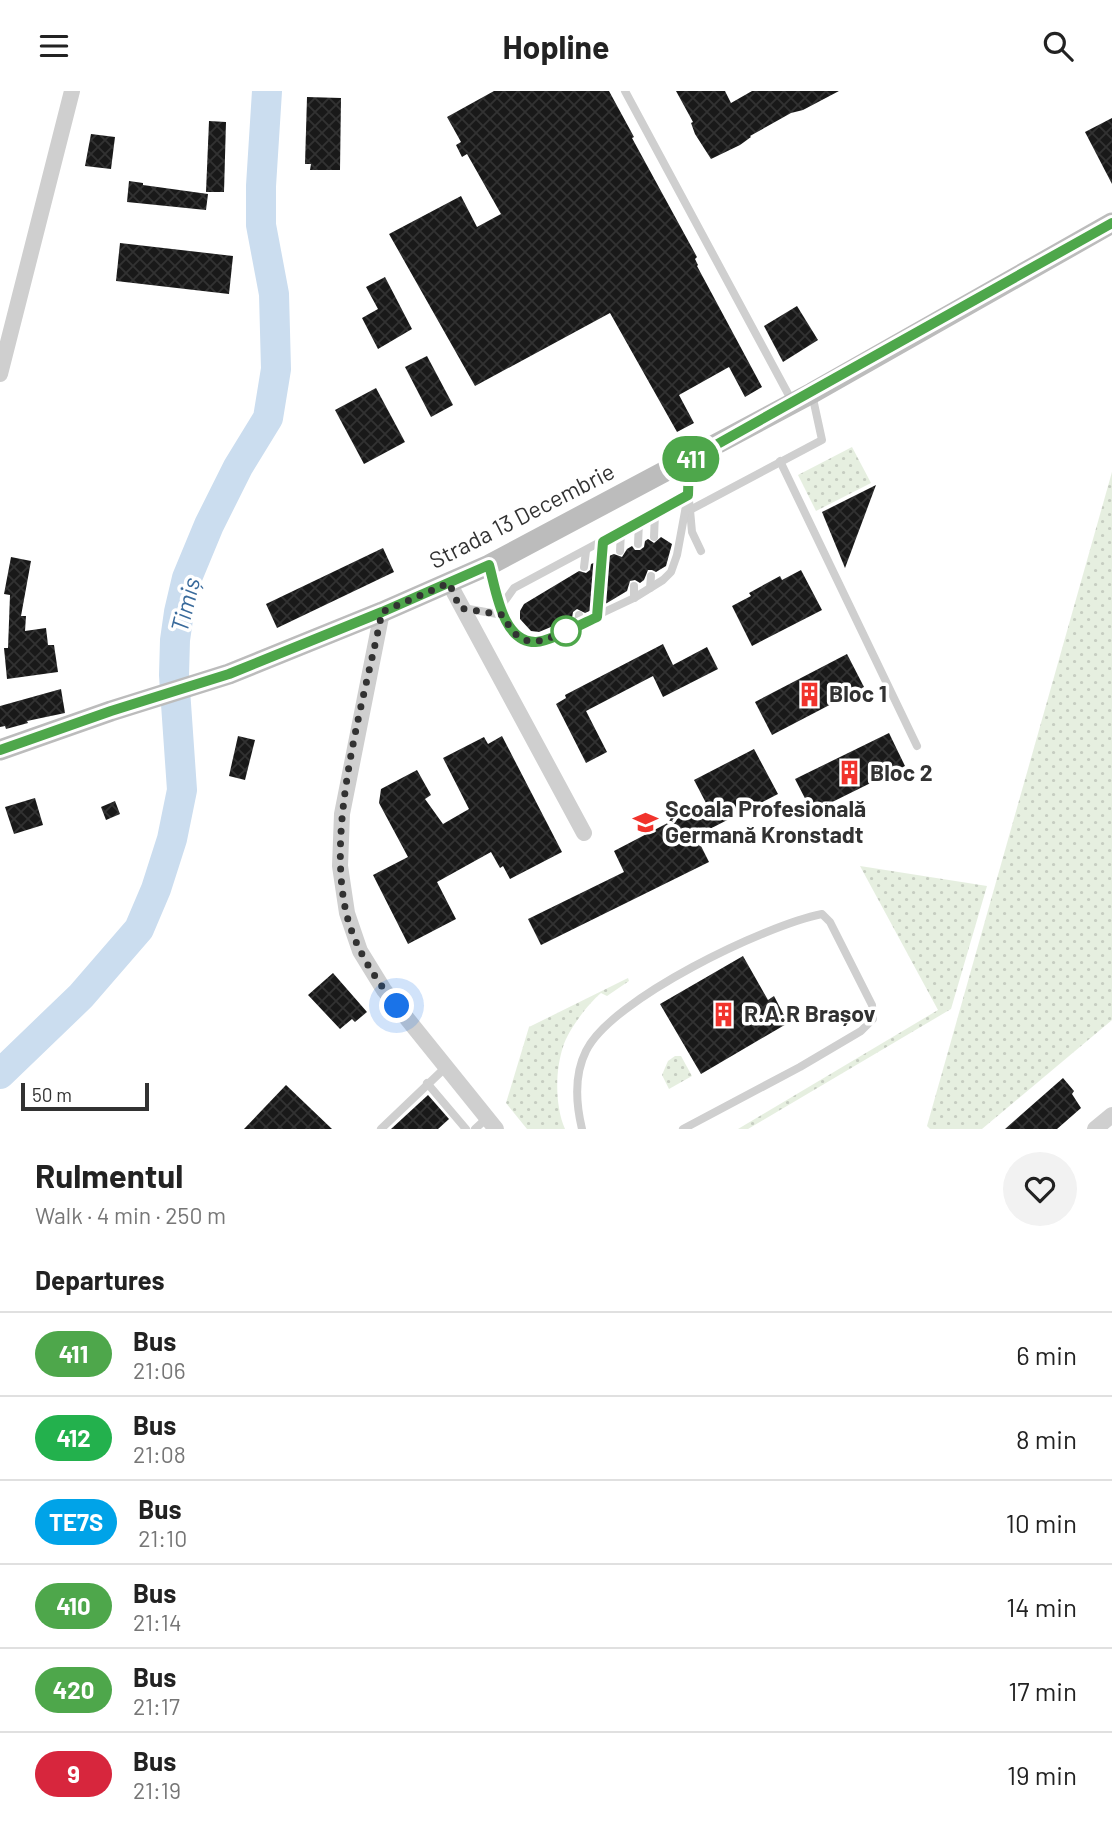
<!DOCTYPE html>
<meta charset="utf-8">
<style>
body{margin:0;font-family:Barlow,sans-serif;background:#f2f2f2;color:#222;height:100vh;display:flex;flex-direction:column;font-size:26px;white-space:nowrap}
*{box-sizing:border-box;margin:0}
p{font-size:23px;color:#767676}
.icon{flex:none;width:38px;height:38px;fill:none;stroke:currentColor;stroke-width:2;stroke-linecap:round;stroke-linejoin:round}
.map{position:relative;height:1038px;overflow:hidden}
.sheet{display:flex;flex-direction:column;background:#fff;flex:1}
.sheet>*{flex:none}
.badge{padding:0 14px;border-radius:23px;font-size:24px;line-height:46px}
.scale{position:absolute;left:21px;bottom:18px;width:128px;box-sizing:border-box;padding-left:7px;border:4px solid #323232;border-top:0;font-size:19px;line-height:24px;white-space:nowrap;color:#323232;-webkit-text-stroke:5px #fff;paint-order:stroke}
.you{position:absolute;width:35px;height:35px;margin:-18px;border:5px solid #fff;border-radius:50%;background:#1a73e8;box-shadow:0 0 0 10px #1a73e833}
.map>.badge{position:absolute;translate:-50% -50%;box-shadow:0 0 0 4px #fff}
h2{padding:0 35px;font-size:26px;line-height:63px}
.round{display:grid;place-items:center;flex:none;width:74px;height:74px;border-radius:37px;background:#f2f2f2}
.summary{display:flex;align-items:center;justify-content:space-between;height:119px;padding:0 35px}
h1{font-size:33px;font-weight:700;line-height:52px}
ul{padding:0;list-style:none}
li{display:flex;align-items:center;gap:21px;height:84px;padding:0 35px;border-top:2px solid #e0e0e0}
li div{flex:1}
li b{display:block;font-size:26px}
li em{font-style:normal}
li .badge{min-width:77px;font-weight:700;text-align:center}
header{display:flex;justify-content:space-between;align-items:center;height:91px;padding:0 35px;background:#fff;font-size:32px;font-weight:700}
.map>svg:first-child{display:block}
.grass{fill:url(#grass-dots)}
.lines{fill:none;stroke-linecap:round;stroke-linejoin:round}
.river{stroke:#cbddef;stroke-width:30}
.building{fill:url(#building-cross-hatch)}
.service{stroke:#cfcfcf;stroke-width:8}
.minor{stroke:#cfcfcf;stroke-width:16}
.secondary{stroke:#bcbcbc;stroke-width:21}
.line-casing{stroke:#fff;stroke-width:16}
.line{stroke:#4ea74b;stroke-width:10}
.walk{stroke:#323232;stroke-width:7;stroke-dasharray:0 12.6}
.stop-dot{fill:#fff;stroke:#4ea74b;stroke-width:3.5}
.labels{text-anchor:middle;stroke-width:7;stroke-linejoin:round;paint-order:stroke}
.street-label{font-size:23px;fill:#323232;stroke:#fff}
.poi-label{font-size:23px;font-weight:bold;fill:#323232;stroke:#fff;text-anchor:start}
.water-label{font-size:24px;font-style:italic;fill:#396a9b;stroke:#fff}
</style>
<header><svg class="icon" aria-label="menu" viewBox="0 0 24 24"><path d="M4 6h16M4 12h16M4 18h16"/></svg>Hopline<svg class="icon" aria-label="search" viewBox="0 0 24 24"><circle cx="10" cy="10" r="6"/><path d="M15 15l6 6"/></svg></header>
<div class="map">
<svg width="1112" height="1038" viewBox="0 0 1112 1038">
<defs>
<pattern id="grass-dots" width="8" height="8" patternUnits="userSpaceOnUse" patternTransform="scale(1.75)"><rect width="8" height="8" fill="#e6efe0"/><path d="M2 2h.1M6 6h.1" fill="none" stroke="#c6cdc1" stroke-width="1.8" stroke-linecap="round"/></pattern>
<pattern id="building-cross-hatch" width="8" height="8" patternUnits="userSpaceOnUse" patternTransform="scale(1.75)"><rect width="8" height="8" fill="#191919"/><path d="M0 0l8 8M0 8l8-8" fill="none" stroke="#323232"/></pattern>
</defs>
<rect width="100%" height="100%" fill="#fff"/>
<!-- grass -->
<g class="grass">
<path d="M 852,356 L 871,392 L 816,420 L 798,384 Z"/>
<path d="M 1112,381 L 1112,929 L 982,1038 L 930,1038 L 927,1035 Z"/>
<path d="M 860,775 L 987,795 L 951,918 L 748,1038 L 738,1038 L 938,919 Z"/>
<path d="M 628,887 L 629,890 L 607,905 L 601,902 C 588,913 568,939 563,956 C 555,980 555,1015 565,1038 L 527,1038 L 506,1012 L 529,936 Z"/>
<path d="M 675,965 L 681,965 L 692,985 L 669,998 L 662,984 L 668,970 Z"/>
</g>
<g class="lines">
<!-- river -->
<path class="river" d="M 0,983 L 81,905 L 139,838 L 156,798 L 172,748 L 182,699 L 174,584 L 175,549 L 179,521 L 187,487 L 209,434 L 238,376 L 268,327 L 276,278 L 274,203 L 261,134 L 261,95 L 267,0"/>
</g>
<!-- building -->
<g class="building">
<path d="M 494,0 L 609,0 L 634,46 L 632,47 L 697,166 L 695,168 L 698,174 L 697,175 L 762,296 L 745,306 L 729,276 L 679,304 L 694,332 L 677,341 L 610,222 L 475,295 L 389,143 L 461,105 L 477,136 L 501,123 L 467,63 L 462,66 L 456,54 L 461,51 L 447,26 Z"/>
<path d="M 676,0 L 725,0 L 731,12 L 752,0 L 839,0 L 803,19 L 791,22 L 750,45 L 751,46 L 740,54 L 711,68 L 695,43 L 691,32 L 693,31 Z"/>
<path d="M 307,6 L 341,7 L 340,79 L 310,79 L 311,73 L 305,73 Z"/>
<path d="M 1112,27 L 1112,93 L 1085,41 Z"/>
<path d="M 209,30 L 226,31 L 224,101 L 206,101 Z"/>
<path d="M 91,43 L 115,46 L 111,78 L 85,75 Z"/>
<path d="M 129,90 L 143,92 L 143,94 L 208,103 L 206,119 L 127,111 Z"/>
<path d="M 120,152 L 233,165 L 229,203 L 116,190 Z"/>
<path d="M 385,186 L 412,238 L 378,258 L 362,227 L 378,218 L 366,196 Z"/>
<path d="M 797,215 L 818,249 L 783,271 L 764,235 Z"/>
<path d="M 427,265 L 453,314 L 431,326 L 405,276 Z"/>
<path d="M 376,297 L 405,351 L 364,373 L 335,319 Z"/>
<path d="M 876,394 L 845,477 L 822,421 Z"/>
<path d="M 661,446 L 672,453 L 666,475 L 656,481 L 652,479 L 648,479 L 644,489 L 640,492 L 635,489 L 630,490 L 627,500 L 607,512 L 585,522 L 577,518 L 573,521 L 572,527 L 539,541 L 531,540 L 520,528 L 520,520 L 524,513 L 579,480 L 586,482 L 590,479 L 591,473 L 596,471 L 604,474 L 609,465 L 614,463 L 622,466 L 627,458 L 632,455 L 635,459 L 640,459 L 644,456 L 645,450 L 648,448 L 654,452 Z"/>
<path d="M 383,457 L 394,481 L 277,537 L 266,513 Z"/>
<path d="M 11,466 L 31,470 L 21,525 L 26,525 L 25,540 L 46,537 L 48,554 L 54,554 L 58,581 L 7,588 L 4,557 L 8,557 L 10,504 L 4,503 Z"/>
<path d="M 801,479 L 822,519 L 752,555 L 732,515 L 751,505 L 749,502 L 780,485 L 782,489 Z"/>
<path d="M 663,553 L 673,574 L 707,556 L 718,578 L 663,606 L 653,585 L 586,620 L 607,661 L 586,672 L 556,613 L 566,607 L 565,604 Z"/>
<path d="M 847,563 L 864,596 L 772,644 L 755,611 Z"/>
<path d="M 61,598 L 65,622 L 27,630 L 28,632 L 6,638 L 5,635 L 0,636 L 0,615 Z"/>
<path d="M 889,642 L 905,675 L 812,721 L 795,688 Z"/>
<path d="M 238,645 L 255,649 L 245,689 L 229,685 Z"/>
<path d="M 502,645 L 562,761 L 510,788 L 503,775 L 500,777 L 491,761 L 437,791 L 456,828 L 408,853 L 373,784 L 408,766 L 379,712 L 381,698 L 417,679 L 431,704 L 425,708 L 443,733 L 469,718 L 443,667 L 484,646 L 488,653 Z"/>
<path d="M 754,658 L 778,703 L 696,745 L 709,771 L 541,854 L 528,828 L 624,781 L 614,760 L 706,712 L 694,689 Z"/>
<path d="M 35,707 L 43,734 L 14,743 L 5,716 Z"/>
<path d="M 115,710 L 120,723 L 106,729 L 101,716 Z"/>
<path d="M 743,865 L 768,909 L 774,905 L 788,932 L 701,983 L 660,913 Z"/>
<path d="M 333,882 L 367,921 L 355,931 L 352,928 L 340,938 L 308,904 Z"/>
<path d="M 1063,987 L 1074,1000 L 1072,1003 L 1081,1017 L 1057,1038 L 1005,1038 Z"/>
<path d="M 286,994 L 332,1038 L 244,1038 Z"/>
<path d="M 428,1004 L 449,1028 L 438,1038 L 391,1038 Z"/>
</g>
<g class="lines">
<!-- service -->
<g class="service">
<path d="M 625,0 L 793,312"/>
<path d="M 780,370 L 917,655"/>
<path d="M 689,410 L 690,419 L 822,349 L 812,303"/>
<path d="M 690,419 L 692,441 L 701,460"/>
<path d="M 654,446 L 655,423"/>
<path d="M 638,453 L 639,431"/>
<path d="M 620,460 L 621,441"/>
<path d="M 602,468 L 603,451"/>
<path d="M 490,476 C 498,504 506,563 547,548 L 634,507 L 663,489 L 671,481 L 677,464 L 688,404 L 689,370"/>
<path d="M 584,476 L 586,460"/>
<path d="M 650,497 L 651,485"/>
<path d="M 634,507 L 634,495"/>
<path d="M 501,515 L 514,497 L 688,404"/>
<path d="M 463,517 L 503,524"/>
<path d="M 578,535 L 579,524"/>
<path d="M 427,992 L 466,1038"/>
<path d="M 381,1038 L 446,976"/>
<path d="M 475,1038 L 487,1027"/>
<path d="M 582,1038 C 576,1013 574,984 586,960 C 611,908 766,834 822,823 L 830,831 L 872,914 L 873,928 L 861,940 L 800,976 L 683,1038"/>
</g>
<!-- minor -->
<g class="minor">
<path d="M 0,283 L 72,0"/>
<path d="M 449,492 L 584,742"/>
<path d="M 382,521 L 342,723 L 340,775 L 347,822 L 360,860 L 384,899 L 496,1038"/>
<path d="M 1095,1038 L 1112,1024"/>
</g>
<!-- secondary -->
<path class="secondary" d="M 0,659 L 111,620 L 229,583 L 382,521 L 489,474 L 812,302 L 1112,132"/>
</g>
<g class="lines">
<defs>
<path id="line" d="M 0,659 L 111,620 L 229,583 L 382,521 L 489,474 C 496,498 502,552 536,551 C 549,551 584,532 597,526 L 603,451 L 688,404 L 689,369 L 1112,132"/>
</defs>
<!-- line casing -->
<use href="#line" class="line-casing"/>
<!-- line -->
<use href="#line" class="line"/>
<!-- walk -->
<path class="walk" d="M 397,915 C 375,888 354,856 346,821 C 326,731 364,611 382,521 L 449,492 L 460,517 L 503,524 C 519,558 536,554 566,540"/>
</g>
<!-- icons -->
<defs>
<symbol id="building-bare" viewBox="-9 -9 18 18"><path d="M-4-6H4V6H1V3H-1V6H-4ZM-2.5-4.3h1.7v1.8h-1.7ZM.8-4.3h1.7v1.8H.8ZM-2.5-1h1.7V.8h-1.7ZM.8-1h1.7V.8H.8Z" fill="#f1332c" stroke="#fff" stroke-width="2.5" paint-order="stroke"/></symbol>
<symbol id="university-bare" viewBox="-9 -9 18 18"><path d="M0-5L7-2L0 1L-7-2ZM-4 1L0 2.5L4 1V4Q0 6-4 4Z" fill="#f1332c" stroke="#fff" stroke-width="2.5" paint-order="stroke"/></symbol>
</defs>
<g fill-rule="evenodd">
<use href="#building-bare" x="792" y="586" width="35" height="35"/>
<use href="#building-bare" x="832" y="664" width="35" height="35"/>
<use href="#university-bare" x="628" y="714" width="35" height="35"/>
<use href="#building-bare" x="706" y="906" width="35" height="35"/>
</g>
<!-- markers -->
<circle class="stop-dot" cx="566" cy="540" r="14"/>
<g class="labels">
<!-- street labels -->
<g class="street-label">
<text transform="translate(522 425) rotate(-27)" y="8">Strada 13 Decembrie</text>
</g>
<!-- poi labels -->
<g class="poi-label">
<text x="829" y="611">Bloc 1</text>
<text x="870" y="690">Bloc 2</text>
<text x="665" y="726">Școala Profesională<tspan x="665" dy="26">Germană Kronstadt</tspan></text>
<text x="744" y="931">R.A.R Brașov</text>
</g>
<!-- water labels -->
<g class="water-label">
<text transform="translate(186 514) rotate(-76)" y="8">Timiș</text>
</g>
</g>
</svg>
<div class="scale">50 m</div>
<div class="you" style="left:397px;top:915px"></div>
<b class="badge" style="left:691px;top:368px;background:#4ea74b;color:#fff">411</b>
</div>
<section class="sheet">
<div class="summary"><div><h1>Rulmentul</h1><p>Walk · 4 min · 250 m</p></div><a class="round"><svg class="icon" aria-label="heart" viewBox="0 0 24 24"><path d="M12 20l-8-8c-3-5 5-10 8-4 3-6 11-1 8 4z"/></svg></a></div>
<h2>Departures</h2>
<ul>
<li><span class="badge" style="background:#4ea74b;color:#fff">411</span><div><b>Bus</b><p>21:06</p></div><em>6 min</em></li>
<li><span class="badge" style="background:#23b14d;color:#fff">412</span><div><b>Bus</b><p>21:08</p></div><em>8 min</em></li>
<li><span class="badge" style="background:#00a3e8;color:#fff">TE7S</span><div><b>Bus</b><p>21:10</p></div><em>10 min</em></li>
<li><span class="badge" style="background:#4ea74b;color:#fff">410</span><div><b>Bus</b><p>21:14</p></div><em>14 min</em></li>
<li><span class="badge" style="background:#4ea74b;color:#fff">420</span><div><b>Bus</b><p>21:17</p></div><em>17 min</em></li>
<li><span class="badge" style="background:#d7263d;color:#fff">9</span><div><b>Bus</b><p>21:19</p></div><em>19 min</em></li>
</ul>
</section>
